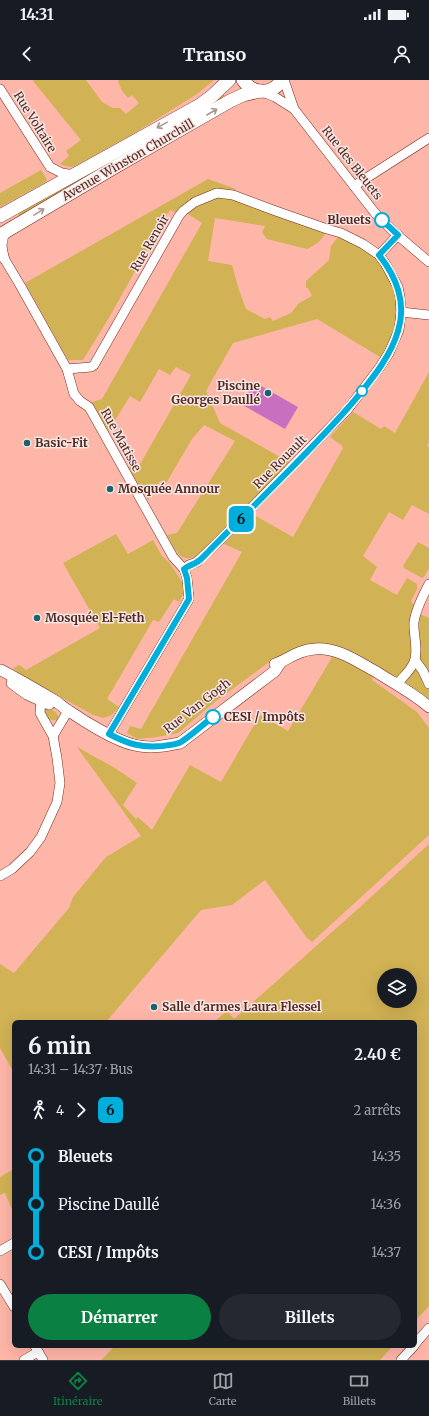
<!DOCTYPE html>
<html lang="fr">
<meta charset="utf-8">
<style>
body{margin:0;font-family:Merriweather,serif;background:#242831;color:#f1f3f6;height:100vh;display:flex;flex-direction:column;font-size:15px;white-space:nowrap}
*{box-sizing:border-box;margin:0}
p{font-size:13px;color:#9ea1a6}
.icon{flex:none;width:22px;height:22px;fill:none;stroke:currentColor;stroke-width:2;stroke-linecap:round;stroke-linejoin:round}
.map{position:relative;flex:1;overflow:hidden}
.side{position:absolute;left:12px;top:940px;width:405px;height:328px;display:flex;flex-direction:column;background:#171b24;border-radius:6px;box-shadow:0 4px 16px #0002}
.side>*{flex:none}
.badge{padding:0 8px;border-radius:6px;font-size:14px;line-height:26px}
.buttons{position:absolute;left:377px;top:888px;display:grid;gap:8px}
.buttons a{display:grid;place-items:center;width:40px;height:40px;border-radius:50%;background:#171b24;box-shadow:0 4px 16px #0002;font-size:20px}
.map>.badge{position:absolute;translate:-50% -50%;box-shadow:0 0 0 2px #fff}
.legs{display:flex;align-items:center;gap:6px;height:44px;padding:0 16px;font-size:13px}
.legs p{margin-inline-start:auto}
.head{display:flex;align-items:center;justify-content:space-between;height:68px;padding:0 16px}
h1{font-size:22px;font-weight:700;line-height:30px}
.action{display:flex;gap:8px;margin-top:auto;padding:8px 16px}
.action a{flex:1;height:46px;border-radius:24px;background:#0b8043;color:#fff;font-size:16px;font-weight:700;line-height:46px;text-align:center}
.action a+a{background:#242831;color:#f1f3f6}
ul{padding:0 16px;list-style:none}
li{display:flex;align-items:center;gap:14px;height:48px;font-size:15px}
li i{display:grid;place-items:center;width:6px;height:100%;margin:0 5px;background:currentColor}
li i::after{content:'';width:10px;height:10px;margin:-5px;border:3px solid;border-radius:50%;background:#171b24}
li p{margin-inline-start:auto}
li:first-child i{background:linear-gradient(#0000 50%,currentColor 0)}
li:last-child i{background:linear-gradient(currentColor 50%,#0000 0)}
.status{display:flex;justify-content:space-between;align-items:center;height:28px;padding:0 20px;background:#171b24;direction:ltr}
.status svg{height:11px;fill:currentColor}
header{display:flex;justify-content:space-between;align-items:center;height:52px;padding:0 16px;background:#171b24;font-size:18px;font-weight:700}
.tab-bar{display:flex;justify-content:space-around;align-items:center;height:56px;border-top:1px solid #363941;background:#171b24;font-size:11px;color:#9ea1a6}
.tab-bar a{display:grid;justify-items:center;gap:2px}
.tab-bar .on{color:#0b8043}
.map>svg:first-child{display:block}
.green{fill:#d1b254;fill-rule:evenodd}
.water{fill:#c86fbf}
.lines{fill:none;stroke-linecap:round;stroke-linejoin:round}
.minor-casing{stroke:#752a1e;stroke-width:10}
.tertiary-casing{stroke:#752a1e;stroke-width:12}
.secondary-casing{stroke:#752a1e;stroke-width:14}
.minor{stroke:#fff;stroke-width:9}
.tertiary{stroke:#fff;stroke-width:11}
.secondary{stroke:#fff;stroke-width:13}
.oneway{stroke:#a79592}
.line-1-casing{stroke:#fff;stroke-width:9}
.line-1{stroke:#00aedc;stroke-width:6}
.stop-1-dot{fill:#fff;stroke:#00aedc;stroke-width:2}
.poi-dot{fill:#196370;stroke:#fae6e2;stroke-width:1.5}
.labels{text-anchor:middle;stroke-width:3;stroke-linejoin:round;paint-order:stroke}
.street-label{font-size:12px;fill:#4f2b25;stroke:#fae6e2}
.stop-label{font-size:12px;font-weight:bold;fill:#4f2b25;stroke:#fae6e2;text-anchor:end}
.poi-label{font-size:12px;font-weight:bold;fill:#4f2b25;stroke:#fae6e2;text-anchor:start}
</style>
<div class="status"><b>14:31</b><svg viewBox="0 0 49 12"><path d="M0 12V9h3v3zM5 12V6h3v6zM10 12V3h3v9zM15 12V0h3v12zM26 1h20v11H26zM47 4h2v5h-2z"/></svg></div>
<header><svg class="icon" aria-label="back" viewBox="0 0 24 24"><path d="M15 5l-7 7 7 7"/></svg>Transo<svg class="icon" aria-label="person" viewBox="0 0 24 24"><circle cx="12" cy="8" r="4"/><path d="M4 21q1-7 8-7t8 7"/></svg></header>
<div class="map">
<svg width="429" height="1280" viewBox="0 0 429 1280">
<rect width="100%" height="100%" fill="#feb6a8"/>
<!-- green -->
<g class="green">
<path d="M 34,0 L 86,0 L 102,22 L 113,28 L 120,28 L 126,34 L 139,23 L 132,15 L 128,18 L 122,11 L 118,1 L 119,0 L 214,0 L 197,14 L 133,54 L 73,87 L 65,86 L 60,84 L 69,76 L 66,71 L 81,60 L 33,1 Z"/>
<path d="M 223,14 L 226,18 L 20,137 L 17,132 Z"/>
<path d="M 41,90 L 47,100 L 46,102 L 0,127 L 0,113 Z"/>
<path d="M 208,99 L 236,109 L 233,115 L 327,149 C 323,160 317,164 307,169 L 267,159 L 262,152 L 265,146 L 215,138 L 208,181 L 232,185 L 239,210 L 246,229 L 265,239 L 270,237 L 273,241 L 291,233 L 299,223 L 312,216 L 308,208 L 306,208 L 306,201 L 329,180 L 331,166 L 341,153 L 363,164 L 393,197 L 401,232 L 385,280 L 317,239 L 233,263 L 206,311 L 220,343 L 289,382 L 284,391 L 258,414 L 200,474 C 181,486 175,470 167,455 L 177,453 L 235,361 L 204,345 L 192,359 L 165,405 L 160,401 L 148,420 L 128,387 L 131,385 L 139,386 L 191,295 L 176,287 L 170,295 L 159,289 L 140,322 L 130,316 L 108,352 L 92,322 L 102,319 L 202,143 L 183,131 L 176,133 L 171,130 L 167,134 L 110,236 L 83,280 L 68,280 L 25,203 Z"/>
<path d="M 429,292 L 429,362 L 427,366 L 429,367 L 429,434 L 412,425 L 403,440 L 389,432 L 363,476 L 377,487 L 370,500 L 397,515 L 407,498 L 417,504 L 417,509 L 411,521 L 422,535 L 429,538 L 429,627 L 374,592 L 372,600 L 417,632 L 429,648 L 429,755 L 312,862 L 307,858 L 265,800 L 232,825 L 201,830 L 106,942 L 14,942 L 14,993 L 0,968 L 0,884 L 14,893 L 69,828 L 73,817 L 106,777 L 141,756 L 77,667 L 115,688 L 137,703 L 123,725 L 136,739 L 138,737 L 152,750 L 190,685 L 221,702 L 260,635 L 288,651 L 331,579 L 333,571 L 329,570 L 281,582 L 276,577 L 216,621 L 178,653 L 157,657 L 137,659 L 127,653 L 130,646 L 141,649 L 242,472 L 224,464 L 252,434 L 293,457 L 343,368 L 341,365 L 330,357 L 353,332 L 381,349 L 384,346 L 395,353 Z"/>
<path d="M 116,454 L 128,474 L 153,460 L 162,476 L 169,482 L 186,508 L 179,522 L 174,519 L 159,542 L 153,540 L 107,619 L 119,627 L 112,635 L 103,638 L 93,635 L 21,595 L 13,588 L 19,585 L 26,590 L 100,548 L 63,483 Z"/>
<path d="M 418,462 L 429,468 L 429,488 L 424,497 L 422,498 L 404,488 L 403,486 Z"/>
<path d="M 45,627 L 56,632 L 58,636 L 58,640 C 50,641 47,639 42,633 Z"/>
<path d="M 429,764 L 429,1226 L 415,1241 L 415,942 L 214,942 L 227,931 L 234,939 L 359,828 ZM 384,895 L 410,895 L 410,921 L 384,921 Z"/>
<path d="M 14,1089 L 14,1134 L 5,1113 L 0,1115 L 0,1097 Z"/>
<path d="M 115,1266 L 393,1266 L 380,1280 L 101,1280 Z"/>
</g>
<!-- water -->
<path class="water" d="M 254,302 L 298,327 L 285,349 L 241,324 Z"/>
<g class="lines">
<defs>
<g id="minor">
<path d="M 284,0 L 294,29 L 375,133 L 395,153 L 429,182"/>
<path d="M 0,9 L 50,87 L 62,93 L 74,95"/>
<path d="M 263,12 L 275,17 L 294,29"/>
<path d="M 354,106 L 429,58"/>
<path d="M 0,175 L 5,180 L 20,205 L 67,289 L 74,314 L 80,321 L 89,327 L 173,477 L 184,489"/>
<path d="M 379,175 L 398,155"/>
<path d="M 5,180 C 2,170 0,161 6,152"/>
<path d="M 401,232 L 429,235"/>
<path d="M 67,289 L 91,287 L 94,285 L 179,136 L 183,131 L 195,122 L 217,113 L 233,115 L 273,130 L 327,149 L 341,153 L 363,164 L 379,175 L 385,183 L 398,207 L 400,217 L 401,232 L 399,250 L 389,273 L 380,287 L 348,329 L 219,461 L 197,482 L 189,485 L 184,489 L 187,498 L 189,519 L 109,654"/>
<path d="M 415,580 L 423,591 L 429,604"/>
<path d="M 397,604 C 403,597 411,590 414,582 C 419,570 413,554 414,542 C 416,528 423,516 429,504"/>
<path d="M 53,656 L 68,631"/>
<path d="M 0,796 L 12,789 L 30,772 L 41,757 L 57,722 L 60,703 L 57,678 L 53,656 L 40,633 L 41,621 L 47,620"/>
<path d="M 0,1171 L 14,1163"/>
<path d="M 0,1204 L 14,1227"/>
<path d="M 415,1264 L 429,1248"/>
<path d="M 35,1266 L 43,1280"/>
<path d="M 24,1280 L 38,1272"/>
<path d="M 401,1280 L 414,1266"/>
</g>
<g id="tertiary">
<path d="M 275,584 C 289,579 298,570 315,569 C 337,567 356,581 375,591 C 393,603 412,612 429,627"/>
<path d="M 1,590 C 20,600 39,611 57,622 C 61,625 65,629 69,631 C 85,642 116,661 134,665 C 149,669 165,666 180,663 L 275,591 L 281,582"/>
<path d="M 12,603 L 27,614 L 49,624"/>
</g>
<g id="secondary">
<path d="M 243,0 C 253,15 272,15 282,0"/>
<path d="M 0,136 L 200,25 L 212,16 L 229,0"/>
<path d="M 0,155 L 115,87 L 230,21 L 243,15 L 260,11"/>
</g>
</defs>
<!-- minor casing -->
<use href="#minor" class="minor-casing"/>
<!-- tertiary casing -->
<use href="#tertiary" class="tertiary-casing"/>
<!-- secondary casing -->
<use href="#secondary" class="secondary-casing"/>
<!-- minor -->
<use href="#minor" class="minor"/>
<!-- tertiary -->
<use href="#tertiary" class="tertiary"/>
<!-- secondary -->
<use href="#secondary" class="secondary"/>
</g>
<!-- one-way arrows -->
<defs><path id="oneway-shaft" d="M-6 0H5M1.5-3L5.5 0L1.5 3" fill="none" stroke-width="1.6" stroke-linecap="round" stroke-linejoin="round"/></defs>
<g class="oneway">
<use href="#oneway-shaft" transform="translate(212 32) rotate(-30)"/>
<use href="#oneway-shaft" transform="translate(162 45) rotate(151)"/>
<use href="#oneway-shaft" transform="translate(39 132) rotate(-31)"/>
</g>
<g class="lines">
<defs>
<path id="line-1" d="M 213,637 C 202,645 192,655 181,662 C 176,665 168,665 163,666 C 141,668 128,664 109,654 L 189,519 L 187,498 L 184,489 C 189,485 193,485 197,482 C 201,480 205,475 208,472 C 222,458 235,444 249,431 C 286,393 325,356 359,315 C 375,295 391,275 398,251 C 407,223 396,196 379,175 L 398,155 L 382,140"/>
</defs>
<!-- line-1 casing -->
<use href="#line-1" class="line-1-casing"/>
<!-- line-1 -->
<use href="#line-1" class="line-1"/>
</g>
<!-- markers -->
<g class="stop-1-dot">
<circle cx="382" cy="140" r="7"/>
<circle cx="362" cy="311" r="5"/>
<circle cx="213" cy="637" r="7"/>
</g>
<g class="poi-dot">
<circle cx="268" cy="313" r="4"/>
<circle cx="27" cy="363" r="4"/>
<circle cx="110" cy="409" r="4"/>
<circle cx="37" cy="538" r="4"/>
<circle cx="154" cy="927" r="4"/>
</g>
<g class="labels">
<!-- street labels -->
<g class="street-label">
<text transform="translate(35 42) rotate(58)" y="4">Rue Voltaire</text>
<text transform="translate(128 80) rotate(-30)" y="4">Avenue Winston Churchill</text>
<text transform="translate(352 83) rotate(52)" y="4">Rue des Bleuets</text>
<text transform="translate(150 163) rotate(-60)" y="4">Rue Renoir</text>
<text transform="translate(121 360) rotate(61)" y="4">Rue Matisse</text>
<text transform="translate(280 382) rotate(-45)" y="4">Rue Rouault</text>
<text transform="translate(197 626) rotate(-38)" y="4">Rue Van Gogh</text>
</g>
<!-- stop labels -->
<g class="stop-label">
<text x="371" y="144">Bleuets</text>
<text x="224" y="641" text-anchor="start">CESI / Impôts</text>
</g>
<!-- poi labels -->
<g class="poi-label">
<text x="260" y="310" text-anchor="end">Piscine<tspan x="260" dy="14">Georges Daullé</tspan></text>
<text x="35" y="367">Basic-Fit</text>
<text x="118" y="413">Mosquée Annour</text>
<text x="45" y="542">Mosquée El-Feth</text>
<text x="162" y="931">Salle d'armes Laura Flessel</text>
</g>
</g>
</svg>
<div class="buttons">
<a><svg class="icon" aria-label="layers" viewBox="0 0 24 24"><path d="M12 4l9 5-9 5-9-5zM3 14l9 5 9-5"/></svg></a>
</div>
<b class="badge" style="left:241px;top:439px;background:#00aedc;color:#111">6</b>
<section class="side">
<div class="head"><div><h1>6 min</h1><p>14:31 – 14:37 · Bus</p></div><b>2.40 €</b></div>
<div class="legs"><svg class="icon" aria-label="walk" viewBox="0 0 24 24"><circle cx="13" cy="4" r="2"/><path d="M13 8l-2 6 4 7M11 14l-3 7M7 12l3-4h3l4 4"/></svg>4<svg class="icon" aria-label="forward" viewBox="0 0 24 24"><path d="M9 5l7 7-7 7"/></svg><b class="badge" style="background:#00aedc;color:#111">6</b><p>2 arrêts</p></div>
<ul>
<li><i style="color:#00aedc"></i><b>Bleuets</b><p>14:35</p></li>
<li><i style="color:#00aedc"></i><span>Piscine Daullé</span><p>14:36</p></li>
<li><i style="color:#00aedc"></i><b>CESI / Impôts</b><p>14:37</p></li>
</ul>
<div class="action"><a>Démarrer</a><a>Billets</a></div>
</section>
</div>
<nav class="tab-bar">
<a class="on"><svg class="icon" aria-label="directions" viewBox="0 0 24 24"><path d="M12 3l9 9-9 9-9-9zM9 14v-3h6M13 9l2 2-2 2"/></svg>Itinéraire</a>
<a><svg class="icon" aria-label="map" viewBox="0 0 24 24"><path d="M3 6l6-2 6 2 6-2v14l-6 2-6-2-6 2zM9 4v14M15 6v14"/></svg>Carte</a>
<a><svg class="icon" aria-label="tickets" viewBox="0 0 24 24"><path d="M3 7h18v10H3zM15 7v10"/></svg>Billets</a>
</nav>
